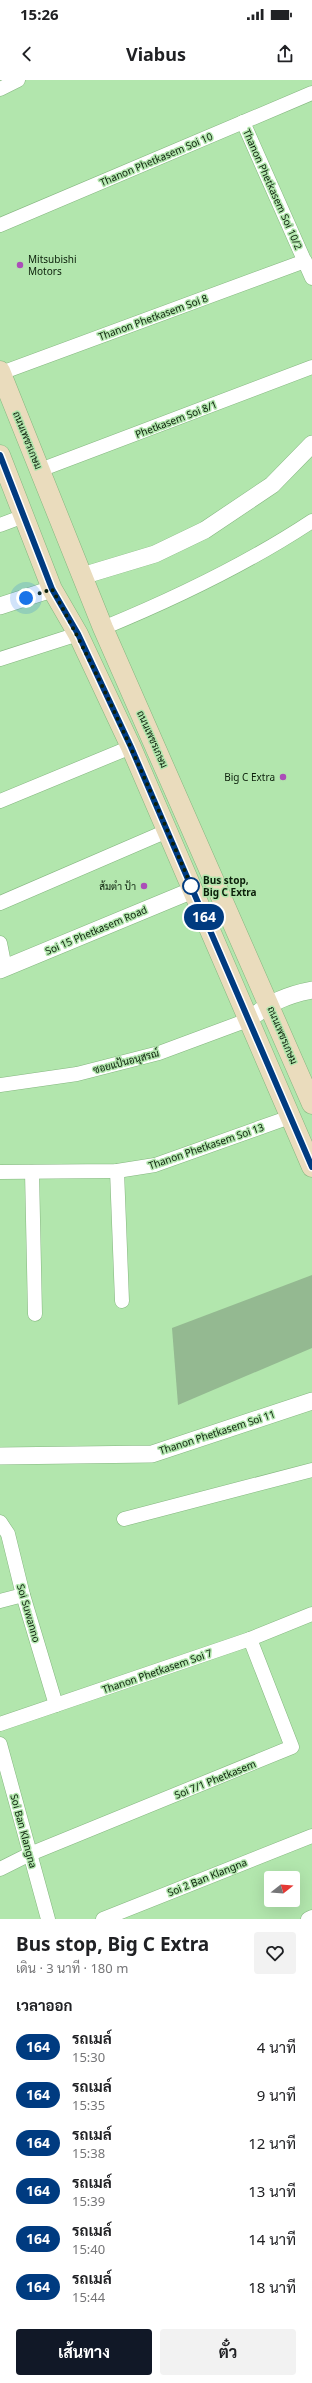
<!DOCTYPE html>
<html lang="th">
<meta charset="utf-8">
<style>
body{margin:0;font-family:"Noto Sans",Sarabun,sans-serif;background:#f2f2f2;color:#202124;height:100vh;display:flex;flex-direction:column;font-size:15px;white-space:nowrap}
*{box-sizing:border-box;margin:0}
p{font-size:13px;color:#757577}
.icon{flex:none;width:22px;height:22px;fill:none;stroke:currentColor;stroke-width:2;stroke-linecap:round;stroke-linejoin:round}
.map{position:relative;height:1839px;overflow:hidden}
.details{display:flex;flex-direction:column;background:#fff;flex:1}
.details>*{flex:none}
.badge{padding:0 8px;border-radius:13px;font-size:14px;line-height:26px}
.needle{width:26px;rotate:73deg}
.fabs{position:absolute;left:264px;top:1791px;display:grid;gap:8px}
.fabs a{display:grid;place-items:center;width:36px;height:36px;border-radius:4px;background:#fff;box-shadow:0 4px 16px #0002;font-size:20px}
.you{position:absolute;width:20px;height:20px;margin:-10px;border:3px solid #fff;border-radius:50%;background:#1a73e8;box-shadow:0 0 0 6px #1a73e833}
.map>.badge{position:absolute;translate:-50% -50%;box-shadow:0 0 0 2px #fff}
h2{padding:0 16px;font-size:15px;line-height:36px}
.round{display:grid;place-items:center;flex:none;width:42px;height:42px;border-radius:4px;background:#f2f2f2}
.headline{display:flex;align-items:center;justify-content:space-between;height:68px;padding:0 16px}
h1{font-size:19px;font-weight:700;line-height:30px}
.action{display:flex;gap:8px;margin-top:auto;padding:8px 16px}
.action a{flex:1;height:46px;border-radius:4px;background:#111827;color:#fff;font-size:16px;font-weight:700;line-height:46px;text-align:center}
.action a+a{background:#f2f2f2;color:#202124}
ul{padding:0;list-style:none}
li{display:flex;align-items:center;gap:12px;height:48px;padding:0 16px}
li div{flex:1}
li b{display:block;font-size:15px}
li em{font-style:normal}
li .badge{min-width:44px;font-weight:700;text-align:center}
.status{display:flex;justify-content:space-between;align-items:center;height:28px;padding:0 20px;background:#fff;direction:ltr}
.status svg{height:11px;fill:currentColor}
header{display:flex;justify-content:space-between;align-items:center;height:52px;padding:0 16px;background:#fff;font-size:18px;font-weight:700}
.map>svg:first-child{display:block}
.green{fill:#94b991}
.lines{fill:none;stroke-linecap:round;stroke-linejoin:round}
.minor-casing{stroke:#84b67f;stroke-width:15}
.tertiary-casing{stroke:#84b67f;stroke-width:18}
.secondary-casing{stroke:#84b67f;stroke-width:21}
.minor{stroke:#fff;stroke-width:14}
.tertiary{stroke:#fff;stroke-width:17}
.secondary{stroke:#eadcbd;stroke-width:20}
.line-casing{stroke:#fff;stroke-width:9}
.line{stroke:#003b80;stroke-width:6}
.walk{stroke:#0b1f0a;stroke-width:4;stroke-dasharray:0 7.2}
.poi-dot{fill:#ab4eb8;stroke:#b2e6ad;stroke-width:1.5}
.stop-dot{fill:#fff;stroke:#003b80;stroke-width:2}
.labels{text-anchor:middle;stroke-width:3;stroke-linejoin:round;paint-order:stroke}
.street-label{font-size:10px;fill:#0b1f0a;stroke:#b2e6ad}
.poi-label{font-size:10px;fill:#0b1f0a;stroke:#b2e6ad;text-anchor:end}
.stop-label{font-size:10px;font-weight:bold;fill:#0b1f0a;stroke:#b2e6ad;text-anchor:start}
</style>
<div class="status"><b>15:26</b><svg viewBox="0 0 49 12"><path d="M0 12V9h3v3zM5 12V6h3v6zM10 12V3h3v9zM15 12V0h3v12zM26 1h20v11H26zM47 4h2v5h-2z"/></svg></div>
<header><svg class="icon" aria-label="back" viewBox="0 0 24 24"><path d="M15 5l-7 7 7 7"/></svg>Viabus<svg class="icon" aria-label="share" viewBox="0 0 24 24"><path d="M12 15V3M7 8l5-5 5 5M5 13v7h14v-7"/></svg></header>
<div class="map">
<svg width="312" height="1839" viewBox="0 0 312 1839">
<rect width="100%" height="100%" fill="#b2e6ad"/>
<!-- green -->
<path class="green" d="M 312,1195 L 312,1268 L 178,1325 L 172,1248 Z"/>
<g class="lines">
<defs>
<g id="minor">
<path d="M 0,9 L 18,0"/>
<path d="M 243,42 L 312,198"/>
<path d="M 0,145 L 312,13"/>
<path d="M 1,293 L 305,181"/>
<path d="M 40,390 L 312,287"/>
<path d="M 0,445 L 24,436"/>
<path d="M 103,548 C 176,518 247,484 312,441"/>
<path d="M 0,579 L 78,554"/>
<path d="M 0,721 L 131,667"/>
<path d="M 0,823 L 167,751"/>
<path d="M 0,863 L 5,888"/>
<path d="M 0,1005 L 77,994 L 159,973 L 248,940"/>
<path d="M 117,1091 L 122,1221"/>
<path d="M 0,1092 L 117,1091 L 155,1085 L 290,1037"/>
<path d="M 32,1092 L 35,1234"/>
<path d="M 124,1439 L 312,1390"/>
<path d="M 0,1442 L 8,1454 L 23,1515 L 56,1625"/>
<path d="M 0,1521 L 23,1515"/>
<path d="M 0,1644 L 250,1559 L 312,1534"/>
<path d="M 0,1664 L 48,1839"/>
<path d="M 0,1789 L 30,1774 L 292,1667 L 250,1559"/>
<path d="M 103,1839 L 312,1756"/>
<path d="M 308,1839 L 312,1837"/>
</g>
<g id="tertiary">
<path d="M 82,496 L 155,474 L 205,450 L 272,405 L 312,364"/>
<path d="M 0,526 L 52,509"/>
<path d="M 0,890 L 193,810"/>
<path d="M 248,940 C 270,923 285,915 312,910"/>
<path d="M 0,1376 L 152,1374 L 312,1321"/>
</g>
<g id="secondary">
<path d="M 0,291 L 103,548 L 312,1024"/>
<path d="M 0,375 L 52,509 L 78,554 L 131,667 L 312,1087"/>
</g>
</defs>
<!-- minor casing -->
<use href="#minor" class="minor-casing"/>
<!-- tertiary casing -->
<use href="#tertiary" class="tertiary-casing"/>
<!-- secondary casing -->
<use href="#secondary" class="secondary-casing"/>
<!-- minor -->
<use href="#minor" class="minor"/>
<!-- tertiary -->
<use href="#tertiary" class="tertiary"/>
<!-- secondary -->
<use href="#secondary" class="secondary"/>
</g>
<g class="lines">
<defs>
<path id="line" d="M 0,375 L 52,509 L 78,554 L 131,667 L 312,1087"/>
</defs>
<!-- line casing -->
<use href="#line" class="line-casing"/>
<!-- line -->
<use href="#line" class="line"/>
<!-- walk -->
<path class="walk" d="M 26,518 L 52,509 C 106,606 149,708 193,810 L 191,806"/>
</g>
<!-- markers -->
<g class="poi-dot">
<circle cx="20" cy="185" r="4"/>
<circle cx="283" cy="697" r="4"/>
<circle cx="144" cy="806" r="4"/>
</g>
<circle class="stop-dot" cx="191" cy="806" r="8"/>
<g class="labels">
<!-- street labels -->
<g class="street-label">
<text transform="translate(156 79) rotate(-23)" y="4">Thanon Phetkasem Soi 10</text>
<text transform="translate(273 109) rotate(66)" y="4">Thanon Phetkasem Soi 10/2</text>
<text transform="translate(153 237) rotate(-20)" y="4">Thanon Phetkasem Soi 8</text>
<text transform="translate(176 339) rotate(-21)" y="4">Phetkasem Soi 8/1</text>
<text transform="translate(28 360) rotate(68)" y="4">ถนนเพชรเกษม</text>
<text transform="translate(153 659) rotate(66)" y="4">ถนนเพชรเกษม</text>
<text transform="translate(96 850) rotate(-23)" y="4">Soi 15 Phetkasem Road</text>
<text transform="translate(283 955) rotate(67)" y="4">ถนนเพชรเกษม</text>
<text transform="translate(126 981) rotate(-15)" y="4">ซอยแป้นอนุสรณ์</text>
<text transform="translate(206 1066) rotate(-19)" y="4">Thanon Phetkasem Soi 13</text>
<text transform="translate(217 1352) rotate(-18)" y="4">Thanon Phetkasem Soi 11</text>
<text transform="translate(29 1533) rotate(74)" y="4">Soi Suwanno</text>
<text transform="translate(157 1591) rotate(-19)" y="4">Thanon Phetkasem Soi 7</text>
<text transform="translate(215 1699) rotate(-22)" y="4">Soi 7/1 Phetkasem</text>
<text transform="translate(24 1751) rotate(75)" y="4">Soi Ban Klangna</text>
<text transform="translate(207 1797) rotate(-22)" y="4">Soi 2 Ban Klangna</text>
</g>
<!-- poi labels -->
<g class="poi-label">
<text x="28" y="183" text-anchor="start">Mitsubishi<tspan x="28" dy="12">Motors</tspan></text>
<text x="275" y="701">Big C Extra</text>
<text x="136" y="810">ส้มตำ ป้า</text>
</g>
<!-- stop labels -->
<g class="stop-label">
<text x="203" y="804">Bus stop,<tspan x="203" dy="12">Big C Extra</tspan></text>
</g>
</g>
</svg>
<div class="fabs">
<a><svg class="needle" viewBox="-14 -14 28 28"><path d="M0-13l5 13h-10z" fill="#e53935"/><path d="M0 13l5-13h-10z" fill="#757577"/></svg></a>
</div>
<div class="you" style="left:26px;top:518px"></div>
<b class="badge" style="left:204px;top:837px;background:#003b80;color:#fff">164</b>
</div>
<section class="details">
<div class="headline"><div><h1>Bus stop, Big C Extra</h1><p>เดิน · 3 นาที · 180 m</p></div><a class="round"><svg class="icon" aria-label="heart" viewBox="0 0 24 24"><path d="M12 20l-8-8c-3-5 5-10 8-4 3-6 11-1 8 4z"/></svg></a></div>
<h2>เวลาออก</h2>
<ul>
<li><span class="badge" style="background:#003b80;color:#fff">164</span><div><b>รถเมล์</b><p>15:30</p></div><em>4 นาที</em></li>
<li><span class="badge" style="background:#003b80;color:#fff">164</span><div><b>รถเมล์</b><p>15:35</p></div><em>9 นาที</em></li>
<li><span class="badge" style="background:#003b80;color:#fff">164</span><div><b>รถเมล์</b><p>15:38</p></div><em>12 นาที</em></li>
<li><span class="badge" style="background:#003b80;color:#fff">164</span><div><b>รถเมล์</b><p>15:39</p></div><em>13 นาที</em></li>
<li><span class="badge" style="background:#003b80;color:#fff">164</span><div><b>รถเมล์</b><p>15:40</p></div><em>14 นาที</em></li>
<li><span class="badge" style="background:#003b80;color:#fff">164</span><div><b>รถเมล์</b><p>15:44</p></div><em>18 นาที</em></li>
</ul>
<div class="action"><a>เส้นทาง</a><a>ตั๋ว</a></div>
</section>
